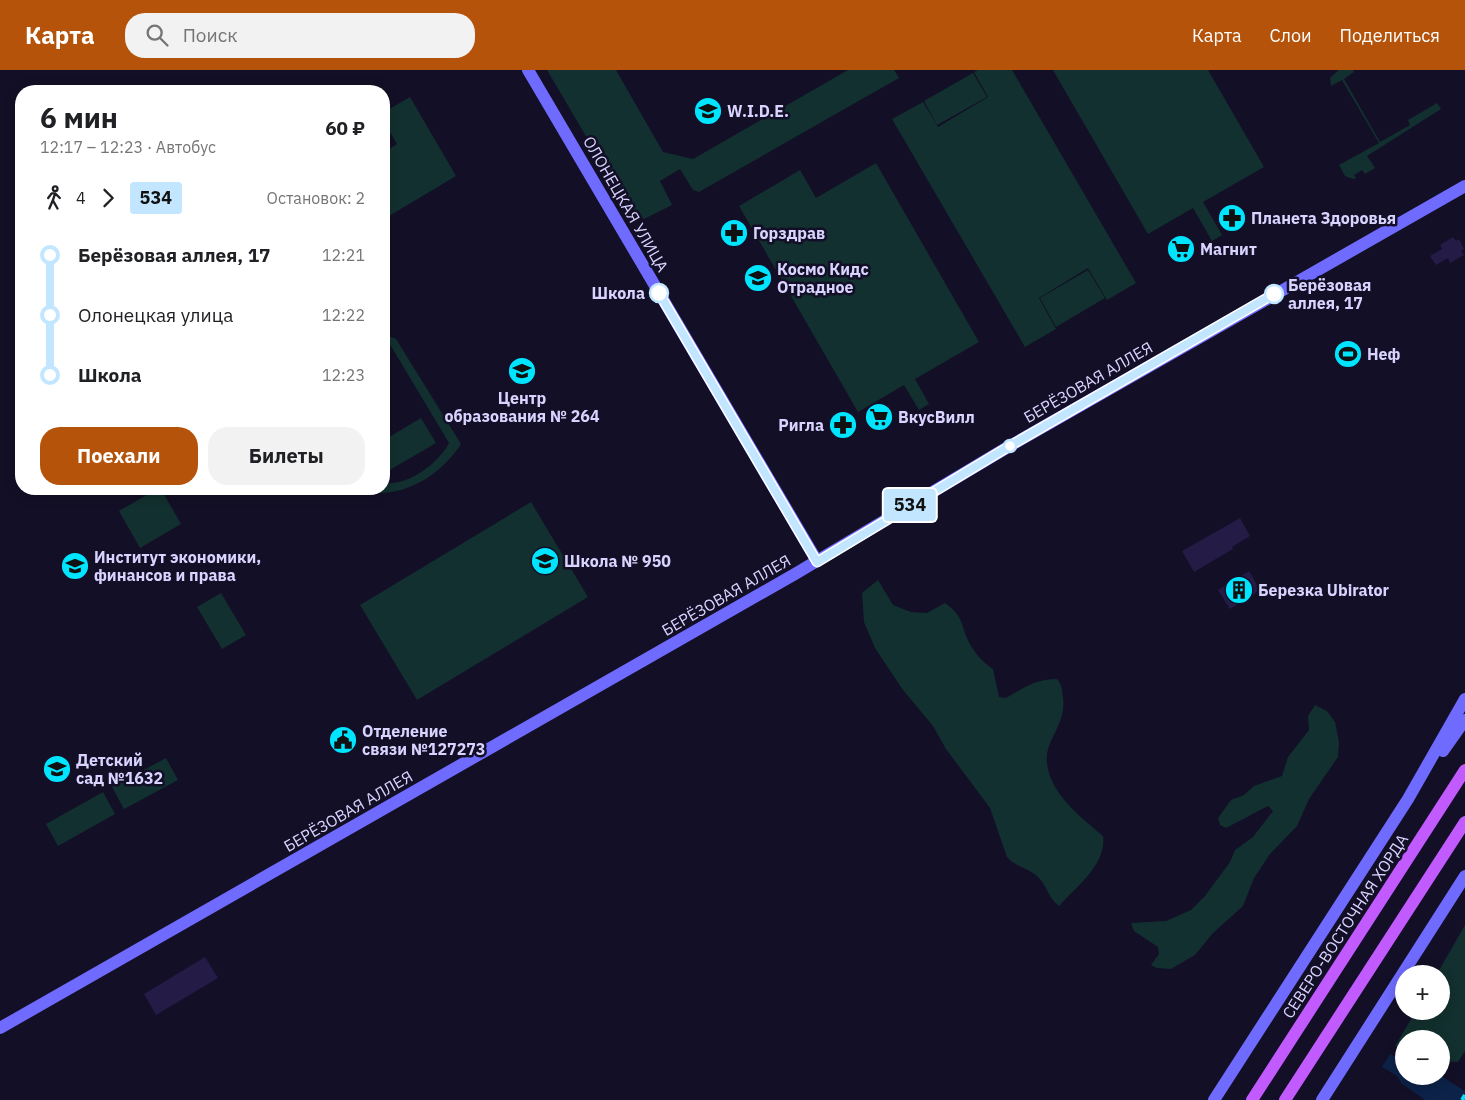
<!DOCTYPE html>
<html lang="ru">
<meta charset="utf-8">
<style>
body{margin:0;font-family:"IBM Plex Sans",sans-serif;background:#f2f2f2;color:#202124;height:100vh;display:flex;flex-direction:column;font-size:19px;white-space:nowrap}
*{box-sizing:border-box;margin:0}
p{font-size:16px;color:#757577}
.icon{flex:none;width:28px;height:28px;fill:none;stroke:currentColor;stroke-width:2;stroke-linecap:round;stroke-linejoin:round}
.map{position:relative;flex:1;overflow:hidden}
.sheet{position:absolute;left:15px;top:15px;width:375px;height:410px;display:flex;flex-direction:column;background:#fff;border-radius:20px;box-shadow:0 2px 12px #0003}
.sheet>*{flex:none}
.badge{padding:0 10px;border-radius:4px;font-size:18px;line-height:32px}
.controls{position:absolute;left:1395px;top:895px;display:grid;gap:10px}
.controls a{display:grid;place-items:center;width:55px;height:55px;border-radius:50%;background:#fff;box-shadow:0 2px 12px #0003;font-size:25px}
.map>.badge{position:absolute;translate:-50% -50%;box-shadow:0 0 0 2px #fff}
.legs{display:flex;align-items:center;gap:8px;height:55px;padding:0 25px;font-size:16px}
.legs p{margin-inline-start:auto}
.summary{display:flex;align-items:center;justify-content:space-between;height:85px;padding:0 25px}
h1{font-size:28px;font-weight:800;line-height:38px}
.primary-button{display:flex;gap:10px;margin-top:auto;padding:10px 25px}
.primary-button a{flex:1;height:58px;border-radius:20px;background:#b45309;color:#fff;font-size:20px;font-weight:800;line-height:58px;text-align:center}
.primary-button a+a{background:#f2f2f2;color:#202124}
ul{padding:0 25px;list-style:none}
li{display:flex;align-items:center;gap:18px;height:60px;font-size:19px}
li i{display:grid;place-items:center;width:8px;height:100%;margin:0 6px;background:currentColor}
li i::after{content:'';width:12px;height:12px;margin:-6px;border:4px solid;border-radius:50%;background:#fff}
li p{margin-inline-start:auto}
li:first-child i{background:linear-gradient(#0000 50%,currentColor 0)}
li:last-child i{background:linear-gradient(currentColor 50%,#0000 0)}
header{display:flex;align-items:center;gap:30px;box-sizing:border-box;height:70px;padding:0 25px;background:#b45309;color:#fff}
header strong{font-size:24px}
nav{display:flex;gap:28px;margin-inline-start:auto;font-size:18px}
.search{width:350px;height:45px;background:#f2f2f2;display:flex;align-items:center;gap:12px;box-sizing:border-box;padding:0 18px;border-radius:20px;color:#757577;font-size:19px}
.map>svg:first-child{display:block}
.green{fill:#12302f}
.water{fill:#0c2248}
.building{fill:#241b47}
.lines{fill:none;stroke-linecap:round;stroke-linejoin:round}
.secondary{stroke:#6f6bff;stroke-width:12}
.primary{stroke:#c25bff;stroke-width:12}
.rail{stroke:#00e5ff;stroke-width:4;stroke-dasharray:8 6;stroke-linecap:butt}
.line-1-casing{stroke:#fff;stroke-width:11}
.line-1{stroke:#c2e6ff;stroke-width:8}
.stop-1-dot{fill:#fff;stroke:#c2e6ff;stroke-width:2.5}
.labels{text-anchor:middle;stroke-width:5;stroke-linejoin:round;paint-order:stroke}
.poi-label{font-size:16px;font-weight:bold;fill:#d9d4ff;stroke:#130f26;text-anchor:start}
.street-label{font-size:16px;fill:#d9d4ff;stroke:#130f26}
.stop-label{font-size:16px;font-weight:bold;fill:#d9d4ff;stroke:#130f26;text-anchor:start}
</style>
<header>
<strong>Карта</strong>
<div class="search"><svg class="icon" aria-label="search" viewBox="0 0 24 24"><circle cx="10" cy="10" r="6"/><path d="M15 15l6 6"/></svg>Поиск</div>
<nav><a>Карта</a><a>Слои</a><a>Поделиться</a></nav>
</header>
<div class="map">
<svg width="1465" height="1030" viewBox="0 0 1465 1030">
<rect width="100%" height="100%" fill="#130f26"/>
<!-- green -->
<g class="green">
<path d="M 547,0 L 616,0 L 663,82 L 693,89 L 848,0 L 894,0 L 899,8 L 699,122 L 693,120 L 680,99 L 660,111 L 672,135 L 644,149 L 630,141 Z"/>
<path d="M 978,0 L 1012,0 L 1136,213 L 1107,230 L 1088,198 L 1039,228 L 1056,259 L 1025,277 L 892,49 L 923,32 L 938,57 L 988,27 L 974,2 Z"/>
<path d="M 1053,0 L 1208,0 L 1264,97 L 1203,132 L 1222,165 L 1212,171 L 1193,138 L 1148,164 Z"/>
<path d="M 1339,0 L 1353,0 L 1354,2 L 1344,9 L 1380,72 L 1410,55 L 1408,50 L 1437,33 L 1441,39 L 1367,86 L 1375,98 L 1365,104 L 1362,100 L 1354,105 L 1356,108 L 1353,109 L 1345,106 L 1339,95 L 1379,73 L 1342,10 L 1331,16 L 1330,8 Z"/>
<path d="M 973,3 L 987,27 L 937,55 L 924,31 Z"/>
<path d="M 410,27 L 456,106 L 384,149 L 384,82 L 397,74 L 384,52 L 384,42 Z"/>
<path d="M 876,93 L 979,272 L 915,309 L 929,334 L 919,340 L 904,315 L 858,342 L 739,136 L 800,100 L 816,128 Z"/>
<path d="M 1088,200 L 1105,228 L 1056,257 L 1040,228 Z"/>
<path d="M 384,264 L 396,269 L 461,374 C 444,401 412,423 380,423 L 377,419 L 384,419 L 384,413 C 408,416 438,394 449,373 L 391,276 L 384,272 Z"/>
<path d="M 421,348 L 436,373 L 388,401 L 384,393 L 384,370 Z"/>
<path d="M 157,419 L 161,419 L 181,454 L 140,478 L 119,441 Z"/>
<path d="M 531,432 L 588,527 L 417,630 L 360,535 Z"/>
<path d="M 878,510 L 893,535 L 911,542 L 927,543 L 945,533 C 966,548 960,557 971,576 C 977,586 984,593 993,599 L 999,627 L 1006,628 C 1024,618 1035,609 1057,609 C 1062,615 1062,619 1063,627 C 1067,655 1044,670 1047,693 C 1050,724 1081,747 1103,766 C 1107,794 1076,817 1059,836 C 1048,828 1047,815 1037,806 C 1028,798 1014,796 1007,787 L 990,738 L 946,679 L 933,656 L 903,620 L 875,578 L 864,552 L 862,523 Z"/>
<path d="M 221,523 L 246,565 L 222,579 L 197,537 Z"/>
<path d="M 1315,635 L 1327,641 L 1335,652 L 1339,672 L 1338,687 L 1309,729 L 1297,756 L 1270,784 L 1254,808 L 1243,836 L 1213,863 L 1195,885 L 1171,899 L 1157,898 L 1151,895 L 1159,884 L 1158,877 L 1134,861 L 1131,853 L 1166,851 L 1191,840 L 1205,826 L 1230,792 L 1235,780 L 1253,767 L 1273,741 L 1268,736 L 1226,758 L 1220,755 L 1218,748 L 1231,730 L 1244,725 L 1254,716 L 1282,706 L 1288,687 L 1309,660 L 1308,646 Z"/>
<path d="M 166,688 L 178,710 L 124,739 L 112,717 Z"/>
<path d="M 103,722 L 115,744 L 58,776 L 46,754 Z"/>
<path d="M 1465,855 L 1465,981 L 1458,992 L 1441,991 L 1441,969 L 1404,969 L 1404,980 L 1395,976 L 1416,941 L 1441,941 L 1441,904 L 1437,904 Z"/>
</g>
<!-- water -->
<path class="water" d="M 1390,984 L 1404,991 L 1404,1006 L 1441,1006 L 1465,1021 L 1465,1030 L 1425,1030 L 1401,1013 L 1397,1006 L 1382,997 Z"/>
<!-- building -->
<g class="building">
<path d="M 1453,167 L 1456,171 L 1459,169 L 1464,179 L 1461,181 L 1464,185 L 1450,193 L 1448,188 L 1436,195 L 1430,186 L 1442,179 L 1440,175 Z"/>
<path d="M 1240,448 L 1250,466 L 1232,477 L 1233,479 L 1194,502 L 1182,481 Z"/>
<path d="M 1249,501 L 1260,520 L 1230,539 L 1218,520 Z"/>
<path d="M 205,887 L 218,908 L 156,945 L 144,924 Z"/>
</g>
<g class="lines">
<!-- secondary -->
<g class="secondary">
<path d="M 528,0 L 817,491"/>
<path d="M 1443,681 L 1465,650"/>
<path d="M 0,958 L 795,504 L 1008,377 L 1465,116"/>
<path d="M 1214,1030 L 1408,729 L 1465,629"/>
<path d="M 1322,1030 L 1465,806"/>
</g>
<!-- primary -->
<g class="primary">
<path d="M 1252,1030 L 1465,700"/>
<path d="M 1285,1030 L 1465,752"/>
</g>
<!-- rail -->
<path class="rail" d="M 1462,1030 L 1465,1025"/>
</g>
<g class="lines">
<defs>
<path id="line-1" d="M 659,223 L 817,492 L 1008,377 L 1274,224"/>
</defs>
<!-- line-1 casing -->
<use href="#line-1" class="line-1-casing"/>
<!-- line-1 -->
<use href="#line-1" class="line-1"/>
</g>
<!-- icons -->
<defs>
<symbol id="school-disc" viewBox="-11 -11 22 22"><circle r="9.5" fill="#00e5ff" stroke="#130f26"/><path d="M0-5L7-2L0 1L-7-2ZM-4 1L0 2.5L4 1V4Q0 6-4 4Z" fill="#111"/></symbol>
<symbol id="pharmacy-disc" viewBox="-11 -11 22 22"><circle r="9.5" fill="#00e5ff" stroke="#130f26"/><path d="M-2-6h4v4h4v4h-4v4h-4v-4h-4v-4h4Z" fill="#111"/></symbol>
<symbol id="supermarket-disc" viewBox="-11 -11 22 22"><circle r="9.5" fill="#00e5ff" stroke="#130f26"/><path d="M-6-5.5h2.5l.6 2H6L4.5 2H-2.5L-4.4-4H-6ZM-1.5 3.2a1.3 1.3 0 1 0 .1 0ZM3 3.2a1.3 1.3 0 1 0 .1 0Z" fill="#111"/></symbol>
<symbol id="stadium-disc" viewBox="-11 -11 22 22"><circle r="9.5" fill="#00e5ff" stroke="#130f26"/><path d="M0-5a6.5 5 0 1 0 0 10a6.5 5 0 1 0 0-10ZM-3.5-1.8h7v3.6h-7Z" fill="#111"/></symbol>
<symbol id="university-disc" viewBox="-11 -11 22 22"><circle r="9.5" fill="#00e5ff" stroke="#130f26"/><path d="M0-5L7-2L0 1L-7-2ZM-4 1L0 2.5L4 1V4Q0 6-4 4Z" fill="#111"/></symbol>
<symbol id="building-disc" viewBox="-11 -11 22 22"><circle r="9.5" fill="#00e5ff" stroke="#130f26"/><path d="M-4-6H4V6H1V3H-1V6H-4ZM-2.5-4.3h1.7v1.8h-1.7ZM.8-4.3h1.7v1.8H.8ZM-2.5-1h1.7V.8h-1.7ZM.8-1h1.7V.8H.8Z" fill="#111"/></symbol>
<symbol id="civic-disc" viewBox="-11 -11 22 22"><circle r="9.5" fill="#00e5ff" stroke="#130f26"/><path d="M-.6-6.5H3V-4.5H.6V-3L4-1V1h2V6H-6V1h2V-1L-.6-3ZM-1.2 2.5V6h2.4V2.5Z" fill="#111"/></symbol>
</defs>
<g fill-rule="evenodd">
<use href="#school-disc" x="692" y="25" width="32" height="32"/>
<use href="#pharmacy-disc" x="1216" y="132" width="32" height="32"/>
<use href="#pharmacy-disc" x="718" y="147" width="32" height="32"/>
<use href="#supermarket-disc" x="1165" y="163" width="32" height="32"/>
<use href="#school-disc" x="742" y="192" width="32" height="32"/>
<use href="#stadium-disc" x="1332" y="268" width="32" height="32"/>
<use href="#school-disc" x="506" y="285" width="32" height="32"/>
<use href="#supermarket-disc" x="863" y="331" width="32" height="32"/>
<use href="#pharmacy-disc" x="827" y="339" width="32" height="32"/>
<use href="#school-disc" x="529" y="475" width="32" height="32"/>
<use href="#university-disc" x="59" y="480" width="32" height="32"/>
<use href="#building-disc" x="1223" y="504" width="32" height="32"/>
<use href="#civic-disc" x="327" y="654" width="32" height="32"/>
<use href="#school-disc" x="41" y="683" width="32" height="32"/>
</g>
<!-- markers -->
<g class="stop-1-dot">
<circle cx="659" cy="223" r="9"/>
<circle cx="1274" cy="224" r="9"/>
<circle cx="1010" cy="376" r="6"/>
</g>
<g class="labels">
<!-- poi labels -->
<g class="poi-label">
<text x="727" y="47">W.I.D.E.</text>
<text x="1251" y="154">Планета Здоровья</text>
<text x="753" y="169">Горздрав</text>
<text x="1200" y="185">Магнит</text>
<text x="777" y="205">Космо Кидс<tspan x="777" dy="18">Отрадное</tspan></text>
<text x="1367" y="290">Неф</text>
<text x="522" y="334" text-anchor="middle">Центр<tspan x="522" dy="18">образования № 264</tspan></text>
<text x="898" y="353">ВкусВилл</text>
<text x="824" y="361" text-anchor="end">Ригла</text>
<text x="94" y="493">Институт экономики,<tspan x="94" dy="18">финансов и права</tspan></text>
<text x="564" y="497">Школа № 950</text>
<text x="1258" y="526">Березка Ubirator</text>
<text x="362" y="667">Отделение<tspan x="362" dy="18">связи №127273</tspan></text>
<text x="76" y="696">Детский<tspan x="76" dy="18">сад №1632</tspan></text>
</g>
<!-- street labels -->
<g class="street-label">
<text transform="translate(626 134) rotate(60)" y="6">ОЛОНЕЦКАЯ УЛИЦА</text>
<text transform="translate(1088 312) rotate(-30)" y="6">БЕРЁЗОВАЯ АЛЛЕЯ</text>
<text transform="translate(726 525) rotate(-30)" y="6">БЕРЁЗОВАЯ АЛЛЕЯ</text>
<text transform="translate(348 741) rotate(-30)" y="6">БЕРЁЗОВАЯ АЛЛЕЯ</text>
<text transform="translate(1345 856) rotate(-57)" y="6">СЕВЕРО-ВОСТОЧНАЯ ХОРДА</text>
</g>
<!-- stop labels -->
<g class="stop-label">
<text x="1288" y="221">Берёзовая<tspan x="1288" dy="18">аллея, 17</tspan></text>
<text x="645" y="229" text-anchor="end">Школа</text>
</g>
</g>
</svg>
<div class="controls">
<a>+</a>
<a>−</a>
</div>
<b class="badge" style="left:910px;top:435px;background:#c2e6ff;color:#111">534</b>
<section class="sheet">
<div class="summary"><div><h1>6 мин</h1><p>12:17 – 12:23 · Автобус</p></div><b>60 ₽</b></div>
<div class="legs"><svg class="icon" aria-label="walk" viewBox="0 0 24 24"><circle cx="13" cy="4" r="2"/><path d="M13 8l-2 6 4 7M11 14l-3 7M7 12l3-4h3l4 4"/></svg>4<svg class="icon" aria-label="forward" viewBox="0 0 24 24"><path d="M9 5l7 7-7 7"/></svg><b class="badge" style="background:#c2e6ff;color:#111">534</b><p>Остановок: 2</p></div>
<ul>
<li><i style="color:#c2e6ff"></i><b>Берёзовая аллея, 17</b><p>12:21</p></li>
<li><i style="color:#c2e6ff"></i><span>Олонецкая улица</span><p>12:22</p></li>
<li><i style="color:#c2e6ff"></i><b>Школа</b><p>12:23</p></li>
</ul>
<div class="primary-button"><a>Поехали</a><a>Билеты</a></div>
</section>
</div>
